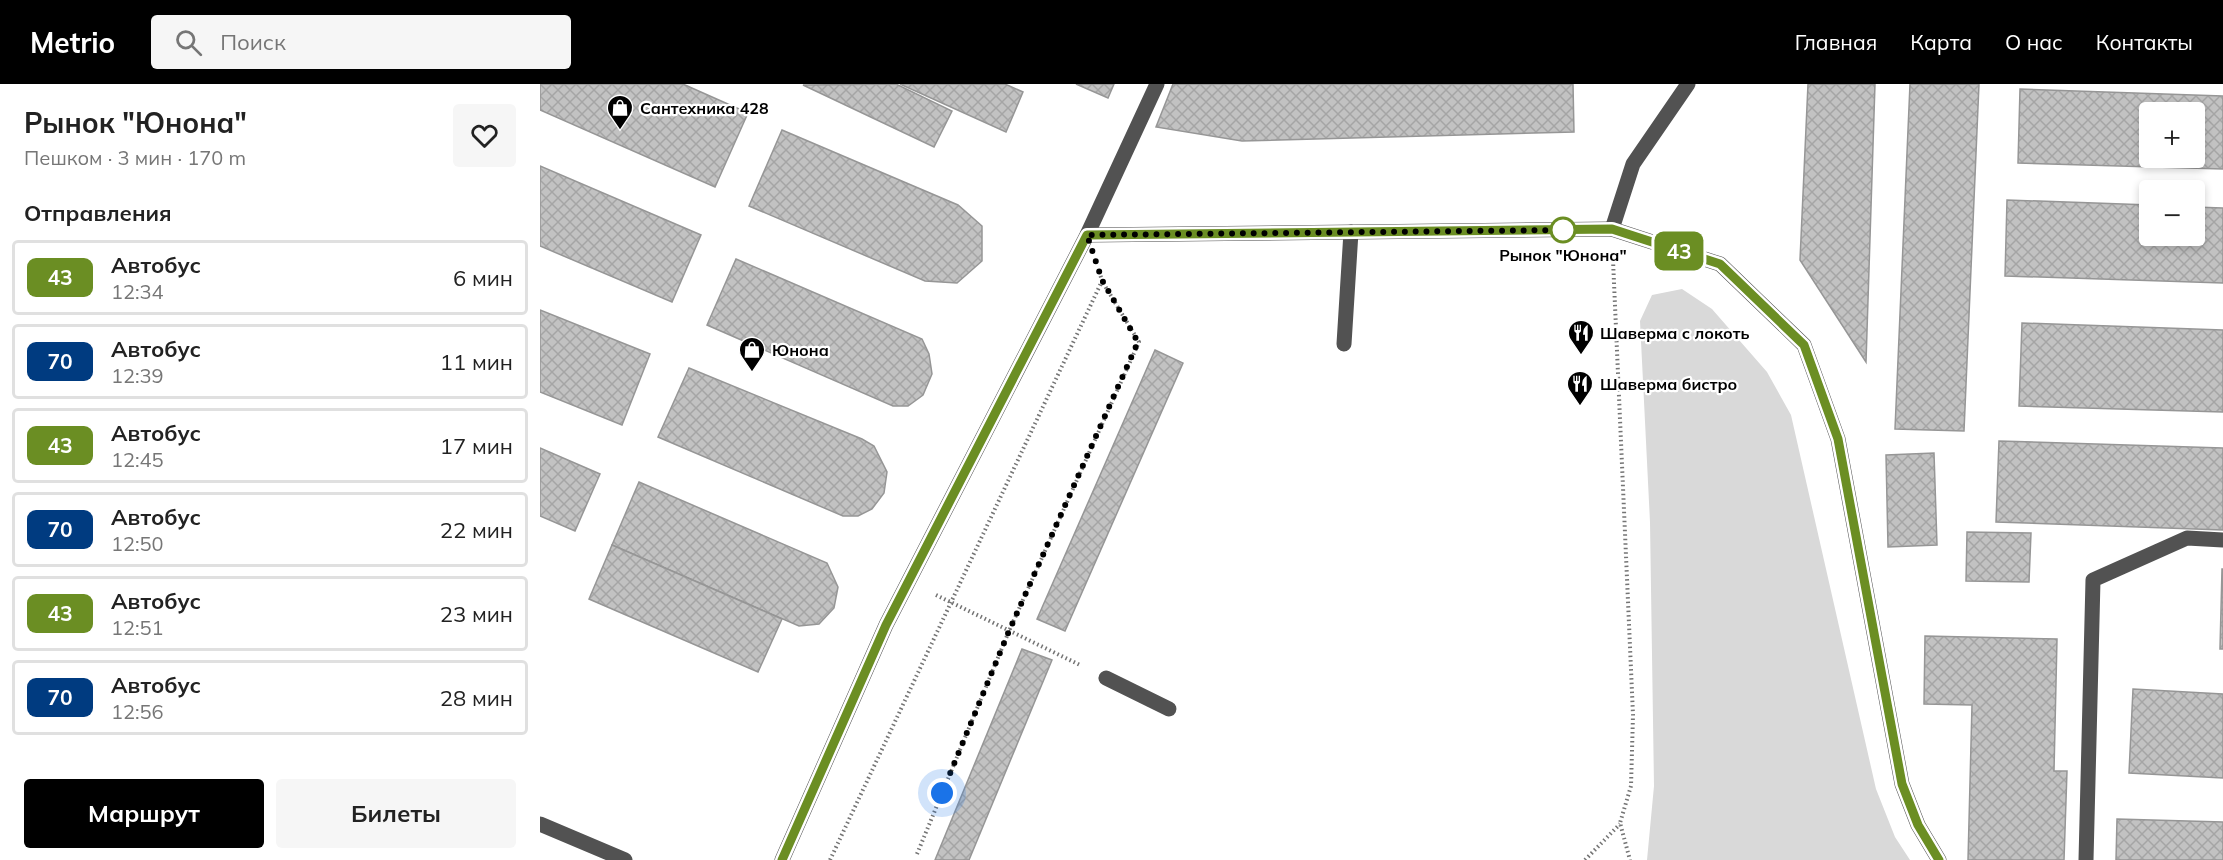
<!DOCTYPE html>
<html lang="ru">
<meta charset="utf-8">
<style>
body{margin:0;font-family:Mulish,sans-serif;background:#f6f6f6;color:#222;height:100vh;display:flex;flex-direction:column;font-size:22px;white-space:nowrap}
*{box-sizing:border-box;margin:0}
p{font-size:20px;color:#767676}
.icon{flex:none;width:33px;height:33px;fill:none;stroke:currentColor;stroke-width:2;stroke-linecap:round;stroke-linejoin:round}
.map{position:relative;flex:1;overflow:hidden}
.sheet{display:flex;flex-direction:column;background:#fff;width:540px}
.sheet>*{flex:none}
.badge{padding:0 12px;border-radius:9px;font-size:21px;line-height:39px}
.fabs{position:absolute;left:1599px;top:18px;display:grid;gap:12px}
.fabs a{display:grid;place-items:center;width:66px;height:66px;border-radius:6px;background:#fff;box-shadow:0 3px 9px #0003;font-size:30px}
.you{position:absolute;width:30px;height:30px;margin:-15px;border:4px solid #fff;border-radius:50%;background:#1a73e8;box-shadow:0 0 0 9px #1a73e833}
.map>.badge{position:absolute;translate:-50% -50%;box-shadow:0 0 0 3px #fff}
h2{padding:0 24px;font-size:22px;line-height:54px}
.round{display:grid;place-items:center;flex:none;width:63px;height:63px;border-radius:6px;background:#f6f6f6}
.head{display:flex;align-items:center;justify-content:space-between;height:102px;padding:0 24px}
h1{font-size:28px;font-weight:700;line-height:45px}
.button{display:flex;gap:12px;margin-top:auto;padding:12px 24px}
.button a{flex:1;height:69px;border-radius:6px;background:#000;color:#fff;font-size:24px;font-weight:700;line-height:69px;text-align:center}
.button a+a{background:#f6f6f6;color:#222}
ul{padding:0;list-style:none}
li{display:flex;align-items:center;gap:18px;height:75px;margin:0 12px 9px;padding:0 12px;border:3px solid #e0e0e0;border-radius:6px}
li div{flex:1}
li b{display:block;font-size:22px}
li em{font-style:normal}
li .badge{min-width:66px;font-weight:700;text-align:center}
header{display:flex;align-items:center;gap:36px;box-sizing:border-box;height:84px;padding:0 30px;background:#000;color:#fff}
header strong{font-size:28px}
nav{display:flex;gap:33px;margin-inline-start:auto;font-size:21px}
.search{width:420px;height:54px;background:#f6f6f6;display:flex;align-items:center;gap:15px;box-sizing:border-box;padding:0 21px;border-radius:6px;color:#767676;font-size:22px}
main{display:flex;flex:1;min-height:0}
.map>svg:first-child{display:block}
.grass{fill:#d9d9d9}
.building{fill:url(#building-cross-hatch);stroke:#969696;stroke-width:1.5;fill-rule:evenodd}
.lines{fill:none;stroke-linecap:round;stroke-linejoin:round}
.path{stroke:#747474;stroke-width:4;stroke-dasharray:1.5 3;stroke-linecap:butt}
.minor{stroke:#525252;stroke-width:15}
.line-casing{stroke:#fff;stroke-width:14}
.line{stroke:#6b8e23;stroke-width:9}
.walk{stroke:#000;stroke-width:6;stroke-dasharray:0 10.8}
.stop-dot{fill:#fff;stroke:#6b8e23;stroke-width:3}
.labels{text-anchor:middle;stroke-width:4.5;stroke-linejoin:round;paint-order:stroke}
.poi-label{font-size:16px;font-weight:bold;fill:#000;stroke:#fff;text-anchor:start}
.stop-label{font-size:16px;font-weight:bold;fill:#000;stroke:#fff}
</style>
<header>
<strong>Metrio</strong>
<div class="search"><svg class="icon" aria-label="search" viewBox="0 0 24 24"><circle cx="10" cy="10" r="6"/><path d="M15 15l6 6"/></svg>Поиск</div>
<nav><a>Главная</a><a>Карта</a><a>О нас</a><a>Контакты</a></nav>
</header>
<main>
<section class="sheet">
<div class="head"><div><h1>Рынок &quot;Юнона&quot;</h1><p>Пешком · 3 мин · 170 m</p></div><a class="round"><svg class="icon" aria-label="heart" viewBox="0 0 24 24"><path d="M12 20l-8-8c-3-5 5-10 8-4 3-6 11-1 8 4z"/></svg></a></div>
<h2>Отправления</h2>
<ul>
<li><span class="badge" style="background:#6b8e23;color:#fff">43</span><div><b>Автобус</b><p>12:34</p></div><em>6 мин</em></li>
<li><span class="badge" style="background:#003b80;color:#fff">70</span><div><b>Автобус</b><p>12:39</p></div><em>11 мин</em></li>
<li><span class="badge" style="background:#6b8e23;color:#fff">43</span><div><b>Автобус</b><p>12:45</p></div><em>17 мин</em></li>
<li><span class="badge" style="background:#003b80;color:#fff">70</span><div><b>Автобус</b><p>12:50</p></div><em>22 мин</em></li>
<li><span class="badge" style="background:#6b8e23;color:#fff">43</span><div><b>Автобус</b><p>12:51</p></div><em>23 мин</em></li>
<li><span class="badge" style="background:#003b80;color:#fff">70</span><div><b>Автобус</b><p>12:56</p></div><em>28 мин</em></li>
</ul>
<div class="button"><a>Маршрут</a><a>Билеты</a></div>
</section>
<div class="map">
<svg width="1683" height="776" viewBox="0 0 1683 776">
<defs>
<pattern id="building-cross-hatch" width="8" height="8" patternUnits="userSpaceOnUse" patternTransform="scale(1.5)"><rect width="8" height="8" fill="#c2c2c2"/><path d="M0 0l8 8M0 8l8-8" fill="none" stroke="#a5a5a5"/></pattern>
</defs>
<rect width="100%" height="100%" fill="#fff"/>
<!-- grass -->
<path class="grass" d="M 1142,205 L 1172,225 L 1227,288 L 1251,331 L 1336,705 L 1355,753 L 1370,776 L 1107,776 L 1114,702 L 1110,438 L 1100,237 L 1112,211 Z"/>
<!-- building -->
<g class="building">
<path d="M 0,0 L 143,0 L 208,29 L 175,103 L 0,26 Z"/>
<path d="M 356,0 L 412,27 L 394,63 L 263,1 Z"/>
<path d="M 360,0 L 465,0 L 483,8 L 466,48 Z"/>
<path d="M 536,0 L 574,0 L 568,14 Z"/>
<path d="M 633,0 L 1033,0 L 1034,48 L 702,57 L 616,43 Z"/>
<path d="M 1268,0 L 1335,0 L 1326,278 L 1260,176 Z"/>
<path d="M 1370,0 L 1439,0 L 1424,347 L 1355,345 Z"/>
<path d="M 1480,5 L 1683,12 L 1683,85 L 1478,79 ZM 1610,28 L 1654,28 L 1654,74 L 1610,74 Z"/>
<path d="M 242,46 L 418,121 L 442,142 L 442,177 L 417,199 L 385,197 L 209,122 Z"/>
<path d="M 0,82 L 161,151 L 132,218 L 0,162 Z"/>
<path d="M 1467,116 L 1610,121 L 1610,152 L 1654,152 L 1654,123 L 1683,124 L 1683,199 L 1465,192 Z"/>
<path d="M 196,175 L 382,255 L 389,270 L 392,290 L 383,311 L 368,322 L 353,322 L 167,241 Z"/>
<path d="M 0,226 L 110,270 L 82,341 L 0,308 Z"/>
<path d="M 1482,239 L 1683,246 L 1683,328 L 1479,322 Z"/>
<path d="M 615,266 L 643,279 L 525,547 L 497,535 Z"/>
<path d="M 149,284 L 322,355 L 334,362 L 347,388 L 344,409 L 332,425 L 318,432 L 303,432 L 118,353 Z"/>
<path d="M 1459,357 L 1683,364 L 1683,446 L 1456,438 Z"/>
<path d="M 0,364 L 60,390 L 35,447 L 0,432 Z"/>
<path d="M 1394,369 L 1397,461 L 1348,463 L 1346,371 Z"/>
<path d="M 99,398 L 287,479 L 298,503 L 294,524 L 279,540 L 259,542 L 72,461 Z"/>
<path d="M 1427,448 L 1491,449 L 1489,498 L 1426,497 Z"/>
<path d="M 72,461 L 242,535 L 218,588 L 49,515 Z"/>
<path d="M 1682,485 L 1683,485 L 1683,565 L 1680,565 Z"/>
<path d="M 1385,552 L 1517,555 L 1514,687 L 1527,687 L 1524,776 L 1428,776 L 1432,621 L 1384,620 Z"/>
<path d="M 482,565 L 512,576 L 429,776 L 395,776 Z"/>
<path d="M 1593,605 L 1683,610 L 1683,694 L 1589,689 Z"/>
<path d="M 1577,735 L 1683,738 L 1683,776 L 1576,776 Z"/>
</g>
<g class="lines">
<!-- path -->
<g class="path">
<path d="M 1073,176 L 1093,631 L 1091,702 L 1080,739 L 1090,776"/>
<path d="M 396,511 L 540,581"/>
<path d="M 377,770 L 469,547 L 599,258 L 562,197"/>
<path d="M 290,776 L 562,197 L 560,190"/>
<path d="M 1045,776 L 1080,740"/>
</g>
<!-- minor -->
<g class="minor">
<path d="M 1072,145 L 1093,80 L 1148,0"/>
<path d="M 547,151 L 1072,145 L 1180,180 L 1264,261 L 1298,355 L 1362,700 L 1378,741 L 1399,776"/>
<path d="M 804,260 L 811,148"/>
<path d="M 566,594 L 629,625"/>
<path d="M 0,740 L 85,776"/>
<path d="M 242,776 L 346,541 L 547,151 L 617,0"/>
<path d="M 1546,776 L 1553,496 L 1647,454 L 1683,456"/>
</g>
</g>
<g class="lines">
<defs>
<path id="line" d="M 242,776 L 346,541 L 547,151 L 1072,145 L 1180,180 L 1264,261 L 1298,355 L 1362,700 L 1378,741 L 1399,776"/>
</defs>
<!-- line casing -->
<use href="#line" class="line-casing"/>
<!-- line -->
<use href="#line" class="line"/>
<!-- walk -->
<path class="walk" d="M 402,709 L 469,547 L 598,258 L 562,196 L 547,151 L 1023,146"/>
</g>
<!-- icons -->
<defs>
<symbol id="shop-pin" viewBox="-11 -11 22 30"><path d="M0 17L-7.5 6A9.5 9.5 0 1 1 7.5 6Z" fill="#000" stroke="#fff"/><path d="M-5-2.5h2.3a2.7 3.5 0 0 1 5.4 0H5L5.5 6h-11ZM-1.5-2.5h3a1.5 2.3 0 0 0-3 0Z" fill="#fff"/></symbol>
<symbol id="restaurant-pin" viewBox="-11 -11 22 30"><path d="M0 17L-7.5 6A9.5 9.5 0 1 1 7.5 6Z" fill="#000" stroke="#fff"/><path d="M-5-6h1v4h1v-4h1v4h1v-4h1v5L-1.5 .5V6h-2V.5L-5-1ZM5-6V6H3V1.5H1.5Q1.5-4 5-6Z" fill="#fff"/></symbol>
</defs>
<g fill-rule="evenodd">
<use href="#shop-pin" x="65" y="9" width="30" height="40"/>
<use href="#restaurant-pin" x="1026" y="234" width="30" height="40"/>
<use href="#shop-pin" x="197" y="251" width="30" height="40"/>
<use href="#restaurant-pin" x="1025" y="285" width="30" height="40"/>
</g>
<!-- markers -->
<circle class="stop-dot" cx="1023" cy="146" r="12"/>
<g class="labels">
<!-- poi labels -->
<g class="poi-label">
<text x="100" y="30">Сантехника 428</text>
<text x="1060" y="255">Шаверма с локоть</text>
<text x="232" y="272">Юнона</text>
<text x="1060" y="306">Шаверма бистро</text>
</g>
<!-- stop labels -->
<g class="stop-label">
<text x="1023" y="177">Рынок "Юнона"</text>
</g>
</g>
</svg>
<div class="fabs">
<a>+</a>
<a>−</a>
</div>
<div class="you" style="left:402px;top:709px"></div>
<b class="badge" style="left:1139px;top:167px;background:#6b8e23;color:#fff">43</b>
</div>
</main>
